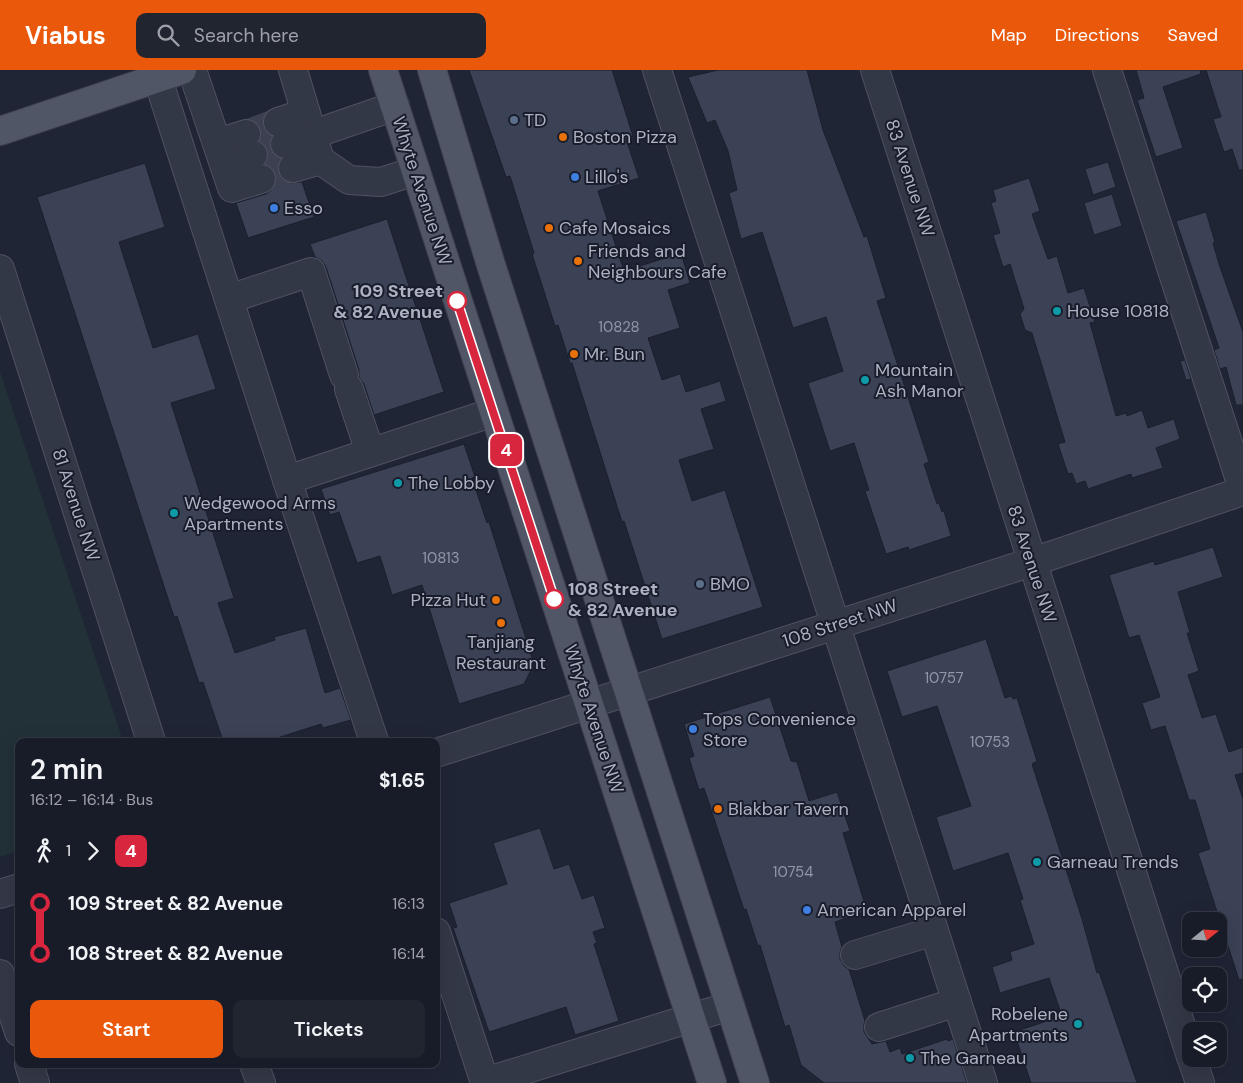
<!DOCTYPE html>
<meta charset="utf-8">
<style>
body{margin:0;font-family:"DM Sans",sans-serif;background:#212530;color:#f1f3f6;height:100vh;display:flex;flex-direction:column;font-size:19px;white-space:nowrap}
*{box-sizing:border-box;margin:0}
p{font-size:16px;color:#9fa1a8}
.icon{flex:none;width:28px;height:28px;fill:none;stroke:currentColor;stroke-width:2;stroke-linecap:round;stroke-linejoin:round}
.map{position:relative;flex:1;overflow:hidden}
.side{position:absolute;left:15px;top:668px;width:425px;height:330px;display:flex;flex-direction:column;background:#181c28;border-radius:10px;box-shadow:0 5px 20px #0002,0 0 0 1px #363a45}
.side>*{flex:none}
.badge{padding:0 10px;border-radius:8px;font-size:18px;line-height:32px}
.needle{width:32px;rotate:72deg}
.tools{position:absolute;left:1182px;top:842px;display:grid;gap:10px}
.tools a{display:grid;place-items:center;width:45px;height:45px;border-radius:10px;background:#181c28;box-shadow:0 5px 20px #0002,0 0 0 1px #363a45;font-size:25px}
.map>.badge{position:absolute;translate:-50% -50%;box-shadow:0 0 0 2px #fff}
.legs{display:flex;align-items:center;gap:8px;height:55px;padding:0 15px;font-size:16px}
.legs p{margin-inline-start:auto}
.overview{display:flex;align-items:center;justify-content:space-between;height:85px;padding:0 15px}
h1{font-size:28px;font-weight:600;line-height:38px}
.action{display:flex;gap:10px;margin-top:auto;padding:10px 15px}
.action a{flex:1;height:58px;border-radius:10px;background:#ea580c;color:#fff;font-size:20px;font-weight:600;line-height:58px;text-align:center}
.action a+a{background:#212530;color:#f1f3f6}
ul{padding:0 15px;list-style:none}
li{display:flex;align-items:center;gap:18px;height:50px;font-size:19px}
li i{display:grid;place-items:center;width:8px;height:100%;margin:0 6px;background:currentColor}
li i::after{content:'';width:12px;height:12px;margin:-6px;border:4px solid;border-radius:50%;background:#181c28}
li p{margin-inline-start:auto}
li:first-child i{background:linear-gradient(#0000 50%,currentColor 0)}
li:last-child i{background:linear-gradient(currentColor 50%,#0000 0)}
header{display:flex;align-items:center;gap:30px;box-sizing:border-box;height:70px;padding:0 25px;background:#ea580c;color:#fff}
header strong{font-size:24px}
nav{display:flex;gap:28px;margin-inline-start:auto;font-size:18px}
.search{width:350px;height:45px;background:#212530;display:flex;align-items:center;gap:12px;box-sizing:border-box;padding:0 18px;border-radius:10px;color:#9fa1a8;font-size:19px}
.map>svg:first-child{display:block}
.green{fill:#223137}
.building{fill:#3c4256;stroke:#1b1f2d}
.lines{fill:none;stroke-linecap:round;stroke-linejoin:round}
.minor-tunnel{stroke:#3c4152;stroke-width:28;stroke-dasharray:28 14;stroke-linecap:butt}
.minor-casing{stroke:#4e5261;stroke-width:30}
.major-casing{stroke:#3d4150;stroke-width:30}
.minor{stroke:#333847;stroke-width:28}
.major{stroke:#515667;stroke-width:28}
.line-1-casing{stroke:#fff;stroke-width:11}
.line-1{stroke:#d7263d;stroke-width:8}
.service-dot{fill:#5c6f8a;stroke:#191d2b;stroke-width:2}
.food-dot{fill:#e8710a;stroke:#191d2b;stroke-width:2}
.shop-dot{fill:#3f7fe0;stroke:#191d2b;stroke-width:2}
.stop-1-dot{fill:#fff;stroke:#d7263d;stroke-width:2.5}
.culture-dot{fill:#0f9aa8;stroke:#191d2b;stroke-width:2}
.labels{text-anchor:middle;stroke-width:4;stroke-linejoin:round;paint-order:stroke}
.number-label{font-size:15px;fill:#9196a8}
.poi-label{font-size:18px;fill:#adb2c3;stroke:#191d2b;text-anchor:start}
.street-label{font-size:18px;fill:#adb2c3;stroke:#191d2b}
.stop-label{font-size:18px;font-weight:bold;fill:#adb2c3;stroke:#191d2b;text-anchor:end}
</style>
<header>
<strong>Viabus</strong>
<div class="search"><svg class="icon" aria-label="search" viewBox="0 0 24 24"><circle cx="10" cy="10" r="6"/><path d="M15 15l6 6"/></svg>Search here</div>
<nav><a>Map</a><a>Directions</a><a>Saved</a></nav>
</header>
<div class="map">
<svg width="1243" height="1013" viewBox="0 0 1243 1013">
<rect width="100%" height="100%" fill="#202536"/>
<!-- green -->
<path class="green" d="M 0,302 L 123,671 L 19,671 L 19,781 L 0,787 Z"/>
<!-- building -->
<g class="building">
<path d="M 469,0 L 612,0 L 633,66 L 626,69 L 639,108 L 598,121 L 624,201 L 681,183 L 690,213 L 668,220 L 680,258 L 648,268 L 662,310 L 680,304 L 686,322 L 720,311 L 726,331 L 701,339 L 714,379 L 679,390 L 692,431 L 725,420 L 763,537 L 662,569 L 624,451 L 622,452 L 572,293 L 570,293 L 558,255 L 555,256 L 532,184 L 534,183 L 510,106 L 506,107 Z"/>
<path d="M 718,0 L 807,0 L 823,60 L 864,167 L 867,166 L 886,228 L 877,231 L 929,392 L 924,394 L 937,434 L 939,433 L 942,442 L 944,441 L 951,466 L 909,480 L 908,477 L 886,484 L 865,421 L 869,420 L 854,373 L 830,381 L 808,313 L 843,301 L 826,247 L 793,258 L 762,162 L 741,169 L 729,123 L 737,120 L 728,81 L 715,50 L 707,53 L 688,7 Z"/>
<path d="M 1136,0 L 1200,0 L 1201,4 L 1163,17 L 1183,78 L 1156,87 L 1137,30 L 1144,28 Z"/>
<path d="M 1206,0 L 1243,0 L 1243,100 L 1239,100 L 1232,79 L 1224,82 L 1213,49 L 1221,47 Z"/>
<path d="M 263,50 L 263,57 L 267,63 L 272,66 L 270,72 L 270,80 L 274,85 L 281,89 L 278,95 L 278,103 L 283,110 L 289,113 L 302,112 L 314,147 L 248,168 L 236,133 L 266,124 L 273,119 L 276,112 L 276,104 L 272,98 L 265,94 L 268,88 L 268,80 L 264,74 L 259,71 L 261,67 L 261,60 L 256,52 Z"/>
<path d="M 1108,92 L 1116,117 L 1093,125 L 1085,99 Z"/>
<path d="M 145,93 L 165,157 L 119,172 L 153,278 L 198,264 L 216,319 L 171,333 L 234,528 L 218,533 L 235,583 L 275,570 L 274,567 L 306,558 L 325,623 L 340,618 L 351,650 L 323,658 L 321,654 L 268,671 L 223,671 L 203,612 L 199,613 L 177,546 L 174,547 L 37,127 Z"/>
<path d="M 1029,108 L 1040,141 L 1032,144 L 1048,189 L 1057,186 L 1068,223 L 1084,218 L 1095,252 L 1090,253 L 1116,346 L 1126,343 L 1127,346 L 1142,340 L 1148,358 L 1174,349 L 1180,369 L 1156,378 L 1163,398 L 1132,408 L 1131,404 L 1088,419 L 1085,411 L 1076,414 L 1072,403 L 1068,404 L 1058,374 L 1065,372 L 1032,263 L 1025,260 L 1020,244 L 1024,239 L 1010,194 L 1003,197 L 993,165 L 1000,163 L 991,133 L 996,131 L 993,120 Z"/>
<path d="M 1112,124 L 1122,156 L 1094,165 L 1084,133 Z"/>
<path d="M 1206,142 L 1215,172 L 1213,173 L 1219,194 L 1243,262 L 1243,335 L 1236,335 L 1226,297 L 1220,299 L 1214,280 L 1219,278 L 1176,151 Z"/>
<path d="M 387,149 L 444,322 L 374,345 L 364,314 L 359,307 L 359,300 L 326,197 L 322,191 L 315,187 L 310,174 Z"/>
<path d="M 1185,290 L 1191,309 L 1186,310 L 1180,291 Z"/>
<path d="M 464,374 L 475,407 L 472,408 L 487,453 L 489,452 L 534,594 L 524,614 L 459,634 L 422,515 L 392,525 L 380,486 L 357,493 L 339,442 L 330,445 L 321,419 Z"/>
<path d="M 1213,477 L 1223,507 L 1178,522 L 1190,563 L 1187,563 L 1199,601 L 1188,605 L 1202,648 L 1216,644 L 1229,682 L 1243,677 L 1243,703 L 1235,705 L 1243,729 L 1243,909 L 1239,910 L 1198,783 L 1210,779 L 1195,730 L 1189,730 L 1165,656 L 1151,660 L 1142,633 L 1160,627 L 1139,565 L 1129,568 L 1109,505 L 1154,491 L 1155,495 Z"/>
<path d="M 986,569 L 1005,628 L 1011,626 L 1013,629 L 1017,628 L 1037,691 L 1032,694 L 1082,849 L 1097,903 L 1099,902 L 1137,1013 L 1031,1013 L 1014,962 L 1062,946 L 1049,908 L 1000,923 L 992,897 L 1012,890 L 1010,882 L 1034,874 L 1020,830 L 1023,829 L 1008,783 L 953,801 L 936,747 L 971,736 L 937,636 L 902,647 L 887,601 Z"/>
<path d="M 770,627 L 791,691 L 797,692 L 809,731 L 837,722 L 850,761 L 843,763 L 867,841 L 835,852 L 842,877 L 840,882 L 840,889 L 844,896 L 849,899 L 865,951 L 864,954 L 864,962 L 872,974 L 886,971 L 890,982 L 900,978 L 902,984 L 947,969 L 948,971 L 953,969 L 967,1013 L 824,1013 L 801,995 L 789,955 L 785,957 L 760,875 L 758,876 L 746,839 L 744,840 L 704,718 L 699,720 L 689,688 L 694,686 L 684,654 Z"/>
<path d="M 540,758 L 554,799 L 569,794 L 582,829 L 594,825 L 605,858 L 593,862 L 597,873 L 594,874 L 619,951 L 575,965 L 566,937 L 489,962 L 453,858 L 457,857 L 449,833 L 507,814 L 493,773 Z"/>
</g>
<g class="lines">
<!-- minor-tunnel -->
<g class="minor-tunnel">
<path d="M 246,64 L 278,52"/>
<path d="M 253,85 L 285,74"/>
<path d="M 261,109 L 293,98"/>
</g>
<defs>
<g id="minor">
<path d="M 155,0 L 287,410 L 374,671"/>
<path d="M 192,0 L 232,118 L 261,109"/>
<path d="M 293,0 L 320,90 L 349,110 L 381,112 L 415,101"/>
<path d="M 657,0 L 983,1013"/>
<path d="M 875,0 L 1191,987"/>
<path d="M 1107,0 L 1243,419"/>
<path d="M 278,52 L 305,43"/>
<path d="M 217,73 L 246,64"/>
<path d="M 285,74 L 395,36"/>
<path d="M 225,94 L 253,85"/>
<path d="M 293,98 L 320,90"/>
<path d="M 0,199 L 151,671"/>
<path d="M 229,229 L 311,202 L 344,305"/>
<path d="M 349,319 L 370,382"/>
<path d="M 287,410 L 494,342"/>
<path d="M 436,683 L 1032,492 L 1243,421"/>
<path d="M 0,824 L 19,818"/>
<path d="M 436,862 L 485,1013"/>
<path d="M 855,885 L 934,861"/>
<path d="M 0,904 L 19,962"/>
<path d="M 879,957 L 957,932"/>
<path d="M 1192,989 L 1200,1013"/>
<path d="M 29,994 L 35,1013"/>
<path d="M 254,994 L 261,1013"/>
<path d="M 485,1012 L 730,936"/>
</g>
<g id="major">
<path d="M 383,0 L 712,1013"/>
<path d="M 432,0 L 491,195 L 755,1013"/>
<path d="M 0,61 L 182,0"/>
</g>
</defs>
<!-- minor casing -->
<use href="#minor" class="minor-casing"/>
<!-- major casing -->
<use href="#major" class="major-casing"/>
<!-- minor -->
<use href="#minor" class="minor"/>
<!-- major -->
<use href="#major" class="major"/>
</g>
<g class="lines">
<defs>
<path id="line-1" d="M 457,231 L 554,529"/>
</defs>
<!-- line-1 casing -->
<use href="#line-1" class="line-1-casing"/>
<!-- line-1 -->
<use href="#line-1" class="line-1"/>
</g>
<!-- markers -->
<g class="service-dot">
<circle cx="514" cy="50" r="5"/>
<circle cx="700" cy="514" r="5"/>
</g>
<g class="food-dot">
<circle cx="563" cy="67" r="5"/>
<circle cx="549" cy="158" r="5"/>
<circle cx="578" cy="191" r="5"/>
<circle cx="574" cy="284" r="5"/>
<circle cx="496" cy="530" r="5"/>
<circle cx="501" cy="553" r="5"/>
<circle cx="718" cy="739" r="5"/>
</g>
<g class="shop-dot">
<circle cx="575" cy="107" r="5"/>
<circle cx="274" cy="138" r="5"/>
<circle cx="693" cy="659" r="5"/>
<circle cx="807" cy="840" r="5"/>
</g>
<g class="stop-1-dot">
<circle cx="457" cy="231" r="9"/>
<circle cx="554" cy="529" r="9"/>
</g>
<g class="culture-dot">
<circle cx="1057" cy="241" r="5"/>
<circle cx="865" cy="310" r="5"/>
<circle cx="398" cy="413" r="5"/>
<circle cx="174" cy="443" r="5"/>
<circle cx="1037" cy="792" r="5"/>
<circle cx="1078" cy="954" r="5"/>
<circle cx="910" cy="988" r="5"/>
</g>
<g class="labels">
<!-- number labels -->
<g class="number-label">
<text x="619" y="262">10828</text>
<text x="441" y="493">10813</text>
<text x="944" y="613">10757</text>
<text x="990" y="677">10753</text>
<text x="793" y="807">10754</text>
</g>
<!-- poi labels -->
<g class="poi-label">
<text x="524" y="56">TD</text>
<text x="573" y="73">Boston Pizza</text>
<text x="585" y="113">Lillo's</text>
<text x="284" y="144">Esso</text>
<text x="559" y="164">Cafe Mosaics</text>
<text x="588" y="187">Friends and<tspan x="588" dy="21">Neighbours Cafe</tspan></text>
<text x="1067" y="247">House 10818</text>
<text x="584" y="290">Mr. Bun</text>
<text x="875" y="306">Mountain<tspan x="875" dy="21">Ash Manor</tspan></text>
<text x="408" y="419">The Lobby</text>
<text x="184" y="439">Wedgewood Arms<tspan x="184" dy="21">Apartments</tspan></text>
<text x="710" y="520">BMO</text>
<text x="486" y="536" text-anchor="end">Pizza Hut</text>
<text x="501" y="578" text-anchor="middle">Tanjiang<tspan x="501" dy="21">Restaurant</tspan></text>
<text x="703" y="655">Tops Convenience<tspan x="703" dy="21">Store</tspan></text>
<text x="728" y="745">Blakbar Tavern</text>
<text x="1047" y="798">Garneau Trends</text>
<text x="817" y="846">American Apparel</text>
<text x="1068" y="950" text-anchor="end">Robelene<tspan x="1068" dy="21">Apartments</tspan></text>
<text x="920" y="994">The Garneau</text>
</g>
<!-- street labels -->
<g class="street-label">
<text transform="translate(910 108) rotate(72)" y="6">83 Avenue NW</text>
<text transform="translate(422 121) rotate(72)" y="6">Whyte Avenue NW</text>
<text transform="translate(76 435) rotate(72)" y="6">81 Avenue NW</text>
<text transform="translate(1032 494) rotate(72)" y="6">83 Avenue NW</text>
<text transform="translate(840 553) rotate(-18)" y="6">108 Street NW</text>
<text transform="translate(594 649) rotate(72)" y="6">Whyte Avenue NW</text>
</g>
<!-- stop labels -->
<g class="stop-label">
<text x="443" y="227">109 Street<tspan x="443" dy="21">&amp; 82 Avenue</tspan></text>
<text x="568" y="525" text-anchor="start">108 Street<tspan x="568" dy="21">&amp; 82 Avenue</tspan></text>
</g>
</g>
</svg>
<div class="tools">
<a><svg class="needle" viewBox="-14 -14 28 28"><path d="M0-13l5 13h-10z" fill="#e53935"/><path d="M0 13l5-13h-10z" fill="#9fa1a8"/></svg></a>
<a><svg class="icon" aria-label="locate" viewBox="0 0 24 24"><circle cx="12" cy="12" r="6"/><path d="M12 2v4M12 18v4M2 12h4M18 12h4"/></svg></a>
<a><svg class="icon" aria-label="layers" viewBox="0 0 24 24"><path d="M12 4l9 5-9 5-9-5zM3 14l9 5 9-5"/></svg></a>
</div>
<b class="badge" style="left:506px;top:380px;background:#d7263d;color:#fff">4</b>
<section class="side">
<div class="overview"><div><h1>2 min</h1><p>16:12 – 16:14 · Bus</p></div><b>$1.65</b></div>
<div class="legs"><svg class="icon" aria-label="walk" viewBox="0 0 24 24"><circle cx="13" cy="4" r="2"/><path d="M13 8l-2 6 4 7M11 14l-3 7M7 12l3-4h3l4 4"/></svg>1<svg class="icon" aria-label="forward" viewBox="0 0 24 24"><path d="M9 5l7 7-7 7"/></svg><b class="badge" style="background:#d7263d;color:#fff">4</b></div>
<ul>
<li><i style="color:#d7263d"></i><b>109 Street &amp; 82 Avenue</b><p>16:13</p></li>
<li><i style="color:#d7263d"></i><b>108 Street &amp; 82 Avenue</b><p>16:14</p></li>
</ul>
<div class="action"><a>Start</a><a>Tickets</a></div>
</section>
</div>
